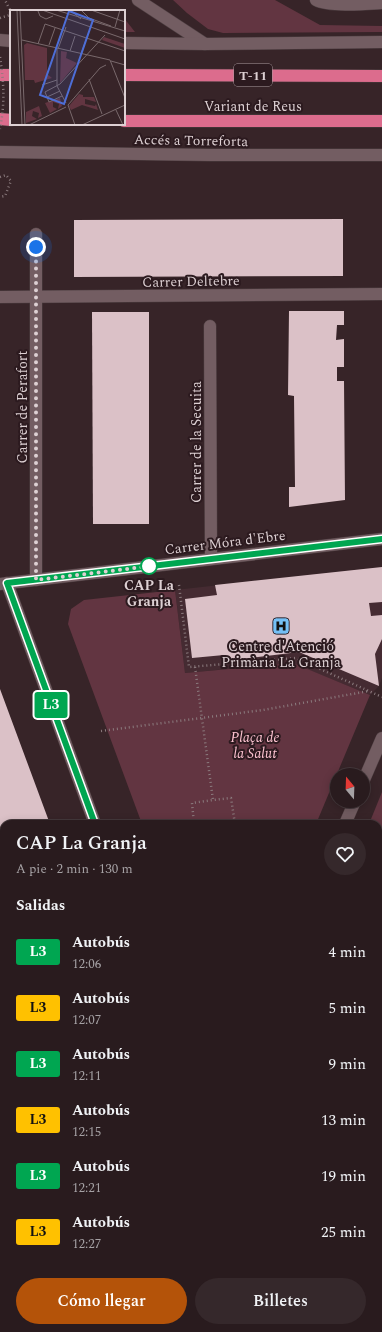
<!DOCTYPE html>
<html lang="es">
<meta charset="utf-8">
<style>
body{margin:0;font-family:Spectral,serif;background:#35282b;color:#f1f3f6;height:100vh;display:flex;flex-direction:column;font-size:15px;white-space:nowrap}
*{box-sizing:border-box;margin:0}
p{font-size:13px;color:#a5a1a4}
.icon{flex:none;width:22px;height:22px;fill:none;stroke:currentColor;stroke-width:2;stroke-linecap:round;stroke-linejoin:round}
.map{position:relative;flex:1;overflow:hidden}
.sheet{position:absolute;left:0px;top:820px;width:382px;height:512px;display:flex;flex-direction:column;background:#291b1e;border-radius:12px 12px 0 0;box-shadow:0 2px 10px #0003,0 0 0 1px #45393c}
.sheet>*{flex:none}
.badge{padding:0 8px;border-radius:3px;font-size:14px;line-height:26px}
.needle{width:26px;rotate:341deg}
.tools{position:absolute;left:330px;top:768px;display:grid;gap:8px}
.tools a{display:grid;place-items:center;width:40px;height:40px;border-radius:50%;background:#291b1e;box-shadow:0 2px 10px #0003,0 0 0 1px #45393c;font-size:20px}
.you{position:absolute;width:20px;height:20px;margin:-10px;border:3px solid #fff;border-radius:50%;background:#1a73e8;box-shadow:0 0 0 6px #1a73e833}
.map>.badge{position:absolute;translate:-50% -50%;box-shadow:0 0 0 2px #fff}
h2{padding:0 16px;font-size:15px;line-height:36px}
.round{display:grid;place-items:center;flex:none;width:42px;height:42px;border-radius:21px;background:#35282b}
.head{display:flex;align-items:center;justify-content:space-between;height:68px;padding:0 16px}
h1{font-size:19px;font-weight:600;line-height:30px}
.cta{display:flex;gap:8px;margin-top:auto;padding:8px 16px}
.cta a{flex:1;height:46px;border-radius:24px;background:#b45309;color:#fff;font-size:16px;font-weight:600;line-height:46px;text-align:center}
.cta a+a{background:#35282b;color:#f1f3f6}
ul{padding:0;list-style:none}
li{display:flex;align-items:center;gap:12px;height:56px;padding:0 16px}
li div{flex:1}
li b{display:block;font-size:15px}
li em{font-style:normal}
li .badge{min-width:44px;font-weight:700;text-align:center}
.map>svg:first-child{display:block}
.built{fill:#452b32}
.green{fill:#623541}
.building{fill:#dbc1c7}
.lines{fill:none;stroke-linecap:round;stroke-linejoin:round}
.lane-casing{stroke:#4f4043;stroke-width:13}
.street-casing{stroke:#4f4043;stroke-width:13}
.highway-casing{stroke:#4f4043;stroke-width:13}
.path{stroke:#8b7b7e;stroke-width:2.5;stroke-dasharray:1 3;stroke-linecap:butt}
.lane{stroke:#735d62;stroke-width:12}
.street{stroke:#735d62;stroke-width:12}
.highway{stroke:#dc6c8d;stroke-width:12}
.path-bridge{stroke:#8b7b7e;stroke-width:2.5;stroke-dasharray:1 3;stroke-linecap:butt}
.line-casing{stroke:#fff;stroke-width:9}
.line{stroke:#00a651;stroke-width:6}
.walk{stroke:#ddd0d3;stroke-width:4;stroke-dasharray:0 7.2}
.stop-dot{fill:#fff;stroke:#00a651;stroke-width:2}
.labels{text-anchor:middle;stroke-width:4;stroke-linejoin:round;paint-order:stroke}
.shield{fill:#2c1a1f;stroke:#a8999d;stroke-width:1}
.shield-label{font-size:13px;font-weight:bold;fill:#ddd0d3}
.street-label{font-size:14px;fill:#ddd0d3;stroke:#2c1a1f}
.stop-label{font-size:14px;font-weight:bold;fill:#ddd0d3;stroke:#2c1a1f}
.poi-label{font-size:14px;fill:#ddd0d3;stroke:#2c1a1f}
.park-label{font-size:14px;font-style:italic;fill:#fcc2d0;stroke:#2c1a1f}
.inset-road{fill:none;stroke:#79696c;stroke-width:1}
.view{fill:#4d6ed7;fill-opacity:0.15;stroke:#4d6ed7;stroke-width:2}
.inset-edge{fill:none;stroke:#ddd0d3;stroke-width:2}
</style>
<div class="map">
<svg width="382" height="1332" viewBox="0 0 382 1332">
<rect width="100%" height="100%" fill="#372428"/>
<!-- built -->
<g class="built">
<path d="M 382,567 L 382,678 L 379,686 L 370,695 L 292,663 L 185,673 L 175,590 Z"/>
<path d="M 0,1222 L 4,1226 L 4,1328 L 98,1328 L 102,1332 L 0,1332 Z"/>
</g>
<!-- green -->
<g class="green">
<path d="M 173,0 L 275,0 L 320,25 L 382,26 L 382,32 L 223,33 L 208,29 L 187,13 Z"/>
<path d="M 124,18 L 135,32 L 124,32 Z"/>
<path d="M 175,590 L 185,673 L 293,663 L 370,695 L 316,824 L 142,824 L 68,624 L 71,609 L 84,600 Z"/>
<path d="M 382,792 L 382,846 L 378,850 L 378,824 L 369,824 Z"/>
<path d="M 378,960 L 382,964 L 382,1000 L 378,996 Z"/>
<path d="M 0,991 L 4,992 L 4,1056 L 0,1060 Z"/>
<path d="M 378,1119 L 382,1123 L 382,1157 L 378,1160 L 382,1164 L 382,1168 L 378,1172 Z"/>
<path d="M 176,1328 L 199,1328 L 195,1332 L 176,1332 L 174,1330 Z"/>
<path d="M 238,1328 L 355,1328 L 356,1332 L 233,1332 Z"/>
</g>
<!-- building -->
<g class="building">
<path d="M 343,219 L 343,276 L 74,277 L 74,220 Z"/>
<path d="M 289,311 L 344,311 L 344,325 L 337,325 L 336,340 L 344,339 L 344,367 L 337,367 L 337,381 L 344,381 L 345,500 L 289,507 L 289,487 L 295,487 L 294,396 L 288,395 Z"/>
<path d="M 92,312 L 149,312 L 149,524 L 93,524 Z"/>
<path d="M 382,567 L 382,602 L 369,603 L 371,616 L 382,615 L 382,639 L 375,654 L 379,686 L 299,652 L 225,661 L 224,655 L 192,658 L 185,599 L 217,595 L 215,585 Z"/>
<path d="M 0,689 L 50,824 L 4,824 L 4,972 L 0,962 Z"/>
<path d="M 382,846 L 382,896 L 378,891 L 378,850 Z"/>
<path d="M 378,996 L 382,1000 L 382,1065 L 378,1061 L 381,1057 L 378,1055 Z"/>
<path d="M 382,1168 L 382,1245 L 378,1241 L 378,1172 Z"/>
<path d="M 0,1250 L 4,1254 L 4,1326 L 0,1330 Z"/>
<path d="M 127,1328 L 176,1328 L 171,1332 L 131,1332 Z"/>
</g>
<g class="lines">
<defs>
<g id="lane">
<path d="M 138,0 L 205,44"/>
<path d="M 0,40 L 11,41"/>
<path d="M 124,43 L 205,44 L 382,42"/>
<path d="M 0,152 L 210,155 L 382,155"/>
<path d="M 0,1153 L 4,1149"/>
</g>
<g id="street">
<path d="M 316,0 C 329,7 366,4 382,3"/>
<path d="M 36,234 L 36,580"/>
<path d="M 0,297 L 382,294"/>
<path d="M 210,326 L 211,558"/>
<path d="M 7,583 L 95,824"/>
<path d="M 0,584 L 382,539"/>
<path d="M 363,782 L 382,738"/>
<path d="M 345,824 L 355,801"/>
<path d="M 378,1291 L 382,1295"/>
<path d="M 113,1328 L 117,1332"/>
<path d="M 375,1328 L 377,1332"/>
<path d="M 219,1332 L 223,1328"/>
</g>
<g id="highway">
<path d="M 0,75 L 11,75"/>
<path d="M 124,75 L 382,76"/>
<path d="M 0,119 L 11,120"/>
<path d="M 124,121 L 382,121"/>
</g>
</defs>
<!-- lane casing -->
<use href="#lane" class="lane-casing"/>
<!-- street casing -->
<use href="#street" class="street-casing"/>
<!-- highway casing -->
<use href="#highway" class="highway-casing"/>
<!-- path -->
<g class="path">
<path d="M 0,18 L 10,15 L 10,10 L 5,0"/>
<path d="M 0,177 L 6,175 L 11,181 L 5,196 L 0,197"/>
<path d="M 179,585 L 189,667 L 296,658 L 382,697"/>
<path d="M 195,667 L 213,800 L 231,798 L 235,824"/>
<path d="M 101,731 L 263,710 L 369,691"/>
<path d="M 194,824 L 192,803 L 213,800"/>
<path d="M 0,1214 L 4,1219"/>
</g>
<!-- lane -->
<use href="#lane" class="lane"/>
<!-- street -->
<use href="#street" class="street"/>
<!-- highway -->
<use href="#highway" class="highway"/>
<!-- path-bridge -->
<path class="path-bridge" d="M 0,57 C 4,84 5,102 0,129"/>
</g>
<g class="lines">
<defs>
<path id="line" d="M 95,824 L 7,583 L 382,539"/>
</defs>
<!-- line casing -->
<use href="#line" class="line-casing"/>
<!-- line -->
<use href="#line" class="line"/>
<!-- walk -->
<path class="walk" d="M 36,247 L 36,580 L 151,566 L 149,566"/>
</g>
<!-- icons -->
<defs>
<symbol id="hospital-square" viewBox="-11 -11 22 22"><rect x="-9" y="-9" width="18" height="18" rx="4" fill="#74c0f6" stroke="#2c1a1f"/><path d="M-5-5h3v3.5h4V-5h3V5h-3V1.5h-4V5h-3Z" fill="#111"/></symbol>
</defs>
<g fill-rule="evenodd">
<use href="#hospital-square" x="271" y="616" width="20" height="20"/>
</g>
<!-- markers -->
<circle class="stop-dot" cx="149" cy="566" r="8"/>
<g class="labels">
<!-- shield labels -->
<rect class="shield" x="234" y="64" width="38" height="22" rx="3"/>
<g class="shield-label">
<text x="253" y="80">T-11</text>
</g>
<!-- street labels -->
<g class="street-label">
<text x="253" y="111">Variant de Reus</text>
<text transform="translate(191 140) rotate(1)" y="5">Accés a Torreforta</text>
<text transform="translate(191 281) rotate(-1)" y="5">Carrer Deltebre</text>
<text transform="translate(22 407) rotate(-90)" y="5">Carrer de Perafort</text>
<text transform="translate(196 442) rotate(-90)" y="5">Carrer de la Secuita</text>
<text transform="translate(225 542) rotate(-7)" y="5">Carrer Móra d'Ebre</text>
</g>
<!-- stop labels -->
<g class="stop-label">
<text x="149" y="590">CAP La<tspan x="149" dy="16">Granja</tspan></text>
</g>
<!-- poi labels -->
<g class="poi-label">
<text x="281" y="651">Centre d'Atenció<tspan x="281" dy="16">Primària La Granja</tspan></text>
</g>
<!-- park labels -->
<g class="park-label">
<text x="255" y="742">Plaça de<tspan x="255" dy="16">la Salut</tspan></text>
</g>
</g>
<!-- overview -->
<g transform="translate(10 10)">
<rect width="115" height="115" fill="#372428"/>
<path d="M 94,27 L 115,34 L 115,38 L 92,30 ZM 17,33 L 37,38 L 37,64 L 42,68 L 25,73 L 24,70 L 15,70 L 14,35 ZM 51,41 L 57,42 L 56,48 L 67,53 L 50,73 ZM 69,84 L 73,85 L 73,87 L 84,87 L 86,92 L 75,89 L 75,94 L 85,96 L 86,94 L 88,100 L 72,95 L 61,100 L 59,96 ZM 50,88 L 52,96 L 48,99 L 49,94 L 43,92 L 43,97 L 47,99 L 40,103 L 35,93 ZM 29,96 L 32,106 L 28,108 L 29,103 L 23,101 L 22,106 L 27,109 L 16,113 L 16,102 Z" fill="#623541"/>
<path class="inset-road" d="M 7,0 L 12,115M 10,0 L 15,115M 32,0 L 115,29M 46,0 L 115,21M 60,0 L 71,9M 71,0 L 79,8 L 101,16M 81,0 L 115,12M 28,1 L 30,6 L 36,9 L 43,6M 105,17 L 110,0M 12,30 L 100,50 L 115,88M 28,34 L 35,14 L 115,41M 39,35 L 45,18M 47,38 L 47,76 L 56,93M 48,39 L 56,17M 60,41 L 65,26M 71,44 L 78,24M 101,51 L 115,55M 79,69 L 92,104M 32,75 L 47,70M 52,86 L 39,92 L 35,82 L 50,74 L 95,25M 37,87 L 50,81M 58,95 L 90,58 L 96,55M 58,95 L 65,115M 106,100 L 113,115M 19,115 L 56,97M 72,115 L 115,95"/>
<path class="view" d="M 59,1 L 83,10 L 54,94 L 30,85 Z"/>
<rect width="115" height="115" class="inset-edge"/>
</g>
</svg>
<div class="tools">
<a><svg class="needle" viewBox="-14 -14 28 28"><path d="M0-13l5 13h-10z" fill="#e53935"/><path d="M0 13l5-13h-10z" fill="#a5a1a4"/></svg></a>
</div>
<div class="you" style="left:36px;top:247px"></div>
<b class="badge" style="left:51px;top:705px;background:#00a651;color:#fff">L3</b>
<section class="sheet">
<div class="head"><div><h1>CAP La Granja</h1><p>A pie · 2 min · 130 m</p></div><a class="round"><svg class="icon" aria-label="heart" viewBox="0 0 24 24"><path d="M12 20l-8-8c-3-5 5-10 8-4 3-6 11-1 8 4z"/></svg></a></div>
<h2>Salidas</h2>
<ul>
<li><span class="badge" style="background:#00a651;color:#fff">L3</span><div><b>Autobús</b><p>12:06</p></div><em>4 min</em></li>
<li><span class="badge" style="background:#ffc100;color:#111">L3</span><div><b>Autobús</b><p>12:07</p></div><em>5 min</em></li>
<li><span class="badge" style="background:#00a651;color:#fff">L3</span><div><b>Autobús</b><p>12:11</p></div><em>9 min</em></li>
<li><span class="badge" style="background:#ffc100;color:#111">L3</span><div><b>Autobús</b><p>12:15</p></div><em>13 min</em></li>
<li><span class="badge" style="background:#00a651;color:#fff">L3</span><div><b>Autobús</b><p>12:21</p></div><em>19 min</em></li>
<li><span class="badge" style="background:#ffc100;color:#111">L3</span><div><b>Autobús</b><p>12:27</p></div><em>25 min</em></li>
</ul>
<div class="cta"><a>Cómo llegar</a><a>Billetes</a></div>
</section>
</div>
